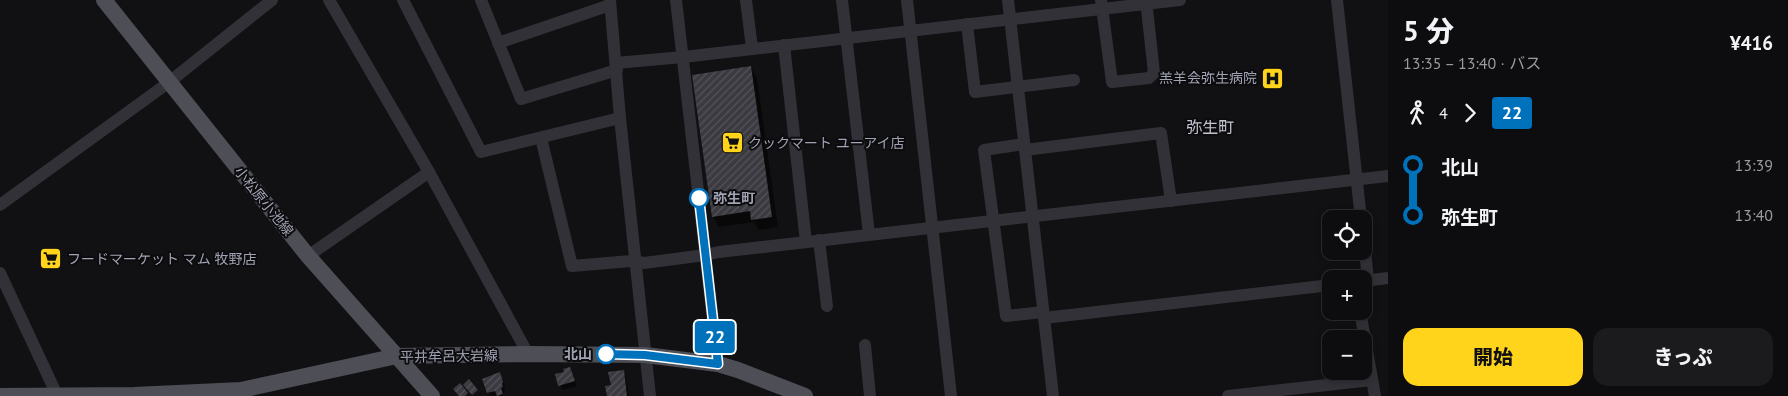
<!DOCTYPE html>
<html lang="ja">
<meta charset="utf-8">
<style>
body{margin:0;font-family:"PT Sans","Noto Sans JP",sans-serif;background:#1b1a1c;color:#f1f3f6;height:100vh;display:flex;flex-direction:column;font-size:19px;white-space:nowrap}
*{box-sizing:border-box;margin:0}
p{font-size:16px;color:#9a9b9e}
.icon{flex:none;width:28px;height:28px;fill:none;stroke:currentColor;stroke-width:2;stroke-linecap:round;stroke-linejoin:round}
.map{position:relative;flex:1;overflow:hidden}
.drawer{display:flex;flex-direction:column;background:#0d0c0e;width:400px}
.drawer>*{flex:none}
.badge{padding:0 10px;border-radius:4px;font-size:18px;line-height:32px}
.buttons{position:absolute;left:1322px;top:210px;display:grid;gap:10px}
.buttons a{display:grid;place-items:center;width:50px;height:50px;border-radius:10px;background:#0d0c0e;box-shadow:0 2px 8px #0003,0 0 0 1px #2d2c2e;font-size:25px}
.map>.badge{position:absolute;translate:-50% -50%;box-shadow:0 0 0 2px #fff}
.legs{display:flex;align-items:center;gap:8px;height:55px;padding:0 15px;font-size:16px}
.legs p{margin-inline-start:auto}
.head{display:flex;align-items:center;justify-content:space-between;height:85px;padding:0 15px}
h1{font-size:28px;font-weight:800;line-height:38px}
.primary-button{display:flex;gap:10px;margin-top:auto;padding:10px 15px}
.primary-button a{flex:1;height:58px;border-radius:15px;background:#ffd41b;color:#111;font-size:20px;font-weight:800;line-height:58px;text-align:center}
.primary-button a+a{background:#1b1a1c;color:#f1f3f6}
ul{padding:0 15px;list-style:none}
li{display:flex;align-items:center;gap:18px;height:50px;font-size:19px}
li i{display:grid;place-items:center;width:8px;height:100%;margin:0 6px;background:currentColor}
li i::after{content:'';width:12px;height:12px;margin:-6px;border:4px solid;border-radius:50%;background:#0d0c0e}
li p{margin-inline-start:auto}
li:first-child i{background:linear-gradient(#0000 50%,currentColor 0)}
li:last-child i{background:linear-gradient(currentColor 50%,#0000 0)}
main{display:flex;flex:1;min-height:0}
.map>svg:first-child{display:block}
.shadow{fill:#0007}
.building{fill:url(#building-hatch)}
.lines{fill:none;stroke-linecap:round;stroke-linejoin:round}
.minor{stroke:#313137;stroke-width:12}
.major{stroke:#4d4e56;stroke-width:16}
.line-1-casing{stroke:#fff;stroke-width:11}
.line-1{stroke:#0072bc;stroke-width:8}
.stop-1-dot{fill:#fff;stroke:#0072bc;stroke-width:2.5}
.labels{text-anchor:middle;stroke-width:4;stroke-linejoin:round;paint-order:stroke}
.poi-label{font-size:14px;fill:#a0a3b4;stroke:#0c0b0d;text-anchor:start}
.stop-label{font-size:14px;font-weight:bold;fill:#a0a3b4;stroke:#0c0b0d;text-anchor:start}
.street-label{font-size:14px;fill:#a0a3b4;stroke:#0c0b0d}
.quarter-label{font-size:16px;fill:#c2c3d0;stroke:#0c0b0d}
</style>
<main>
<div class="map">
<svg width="1388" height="396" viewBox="0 0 1388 396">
<defs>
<pattern id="building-hatch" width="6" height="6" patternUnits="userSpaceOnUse" patternTransform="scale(1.25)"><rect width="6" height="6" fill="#3a3a40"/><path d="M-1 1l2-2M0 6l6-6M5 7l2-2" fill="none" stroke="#535359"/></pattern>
</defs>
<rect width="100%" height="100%" fill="#111012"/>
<!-- shadow -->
<g class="shadow">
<path d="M 751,68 L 757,78 L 778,227 L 758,230 L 754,222 L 719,227 L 713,216 Z"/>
<path d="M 570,368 L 577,386 L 563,390 L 560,385 L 565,372 Z"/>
<path d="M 623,371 L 626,376 L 629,396 L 608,396 L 612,386 Z"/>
<path d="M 502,379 L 505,387 L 504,388 L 505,393 L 503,394 L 503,396 L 490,396 L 483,380 Z"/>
</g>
<!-- building -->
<g class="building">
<path d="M 751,66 L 772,217 L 751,220 L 750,211 L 712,217 L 692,75 Z"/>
<path d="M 570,367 L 575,381 L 558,386 L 555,374 L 564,372 L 563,369 Z"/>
<path d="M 624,370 L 627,396 L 607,396 L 605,386 L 611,385 L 608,372 Z"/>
<path d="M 500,372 L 503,382 L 502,383 L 503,387 L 501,388 L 503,394 L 497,396 L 495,391 L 487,393 L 482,379 Z"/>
<path d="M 469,379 L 478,390 L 472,395 L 463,385 Z"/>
<path d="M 460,383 L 468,393 L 465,396 L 459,396 L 453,389 Z"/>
</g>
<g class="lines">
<!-- minor -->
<g class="minor">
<path d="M 329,0 L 429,172 L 528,354"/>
<path d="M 403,0 L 481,152 L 620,118"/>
<path d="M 481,0 L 521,99 L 617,70"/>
<path d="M 610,0 L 620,118 L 650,396"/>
<path d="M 676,0 L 718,364"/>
<path d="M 746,0 L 752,48"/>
<path d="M 842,0 L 869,234"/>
<path d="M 907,0 L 951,396"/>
<path d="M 1008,0 L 1053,396"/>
<path d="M 1101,0 L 1112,82 L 1149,78 L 1154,73 L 1146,0"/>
<path d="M 1337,0 L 1361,219"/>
<path d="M 967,24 L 975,92 L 1074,80"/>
<path d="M 498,43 L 610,5"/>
<path d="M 784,45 L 806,242"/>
<path d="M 616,63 L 683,57 L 1180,0"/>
<path d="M 541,138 L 572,266 L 631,261 L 644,263 L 705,255 L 719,252 L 1388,176"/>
<path d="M 1024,144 L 984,150 L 1006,316 L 1043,312"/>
<path d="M 1025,150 L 1161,133 L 1171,201"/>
<path d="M 0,205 L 168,83 L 272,0"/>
<path d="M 819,240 L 827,306"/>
<path d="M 1364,241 L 1368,280"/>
<path d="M 308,256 L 429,172"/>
<path d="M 0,273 L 57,395"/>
<path d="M 1364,281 L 1388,278"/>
<path d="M 1360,311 L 1375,396"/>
<path d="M 1044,318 L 1331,285"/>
<path d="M 865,345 L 870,396"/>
<path d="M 1228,396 L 1372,380"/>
</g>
<!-- major -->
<g class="major">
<path d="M 104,0 L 308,256 L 432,396"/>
<path d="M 0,396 L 134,395 L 241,390 L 397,356 L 528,354 L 645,355 L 718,364 L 738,370 L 805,396"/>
</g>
</g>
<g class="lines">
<defs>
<path id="line-1" d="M 606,354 L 645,355 L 718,364 L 699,198"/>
</defs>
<!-- line-1 casing -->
<use href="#line-1" class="line-1-casing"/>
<!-- line-1 -->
<use href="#line-1" class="line-1"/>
</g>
<!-- icons -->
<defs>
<symbol id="hospital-square" viewBox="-11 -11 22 22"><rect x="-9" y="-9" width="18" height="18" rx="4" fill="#ffd41b" stroke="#0c0b0d"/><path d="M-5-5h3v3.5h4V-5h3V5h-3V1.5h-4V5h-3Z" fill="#111"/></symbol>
<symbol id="supermarket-square" viewBox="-11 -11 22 22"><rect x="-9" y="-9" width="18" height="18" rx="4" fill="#ffd41b" stroke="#0c0b0d"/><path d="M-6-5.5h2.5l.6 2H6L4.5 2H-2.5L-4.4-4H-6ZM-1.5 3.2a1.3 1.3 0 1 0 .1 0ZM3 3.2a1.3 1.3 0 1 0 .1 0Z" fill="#111"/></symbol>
</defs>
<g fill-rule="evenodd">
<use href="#hospital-square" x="1260" y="66" width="25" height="25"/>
<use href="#supermarket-square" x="720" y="130" width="25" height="25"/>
<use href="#supermarket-square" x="38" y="246" width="25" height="25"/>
</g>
<!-- markers -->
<g class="stop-1-dot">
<circle cx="699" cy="198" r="9"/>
<circle cx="606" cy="354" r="9"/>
</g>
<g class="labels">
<!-- poi labels -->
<g class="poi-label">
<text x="1257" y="83" text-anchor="end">羔羊会弥生病院</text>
<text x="748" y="148">クックマート ユーアイ店</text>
<text x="67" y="264">フードマーケット マム 牧野店</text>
</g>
<!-- stop labels -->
<g class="stop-label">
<text x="713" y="203">弥生町</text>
<text x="592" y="359" text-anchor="end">北山</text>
</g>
<!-- street labels -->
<g class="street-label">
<text transform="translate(264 201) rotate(51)" y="5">小松原小池線</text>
<text transform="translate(449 356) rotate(-1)" y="5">平井牟呂大岩線</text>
</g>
<!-- quarter labels -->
<g class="quarter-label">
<text x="1210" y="133">弥生町</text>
</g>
</g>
</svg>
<div class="buttons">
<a><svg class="icon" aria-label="locate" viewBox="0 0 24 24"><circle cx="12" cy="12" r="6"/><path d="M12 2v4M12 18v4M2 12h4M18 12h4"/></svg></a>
<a>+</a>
<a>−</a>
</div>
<b class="badge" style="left:715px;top:337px;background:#0072bc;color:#fff">22</b>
</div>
<section class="drawer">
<div class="head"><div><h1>5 分</h1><p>13:35 – 13:40 · バス</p></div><b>¥416</b></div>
<div class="legs"><svg class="icon" aria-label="walk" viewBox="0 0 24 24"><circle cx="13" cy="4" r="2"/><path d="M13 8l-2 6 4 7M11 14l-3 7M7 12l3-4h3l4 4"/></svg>4<svg class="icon" aria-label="forward" viewBox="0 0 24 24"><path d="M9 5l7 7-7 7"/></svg><b class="badge" style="background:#0072bc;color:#fff">22</b></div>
<ul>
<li><i style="color:#0072bc"></i><b>北山</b><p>13:39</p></li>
<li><i style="color:#0072bc"></i><b>弥生町</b><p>13:40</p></li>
</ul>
<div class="primary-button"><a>開始</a><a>きっぷ</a></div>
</section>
</main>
